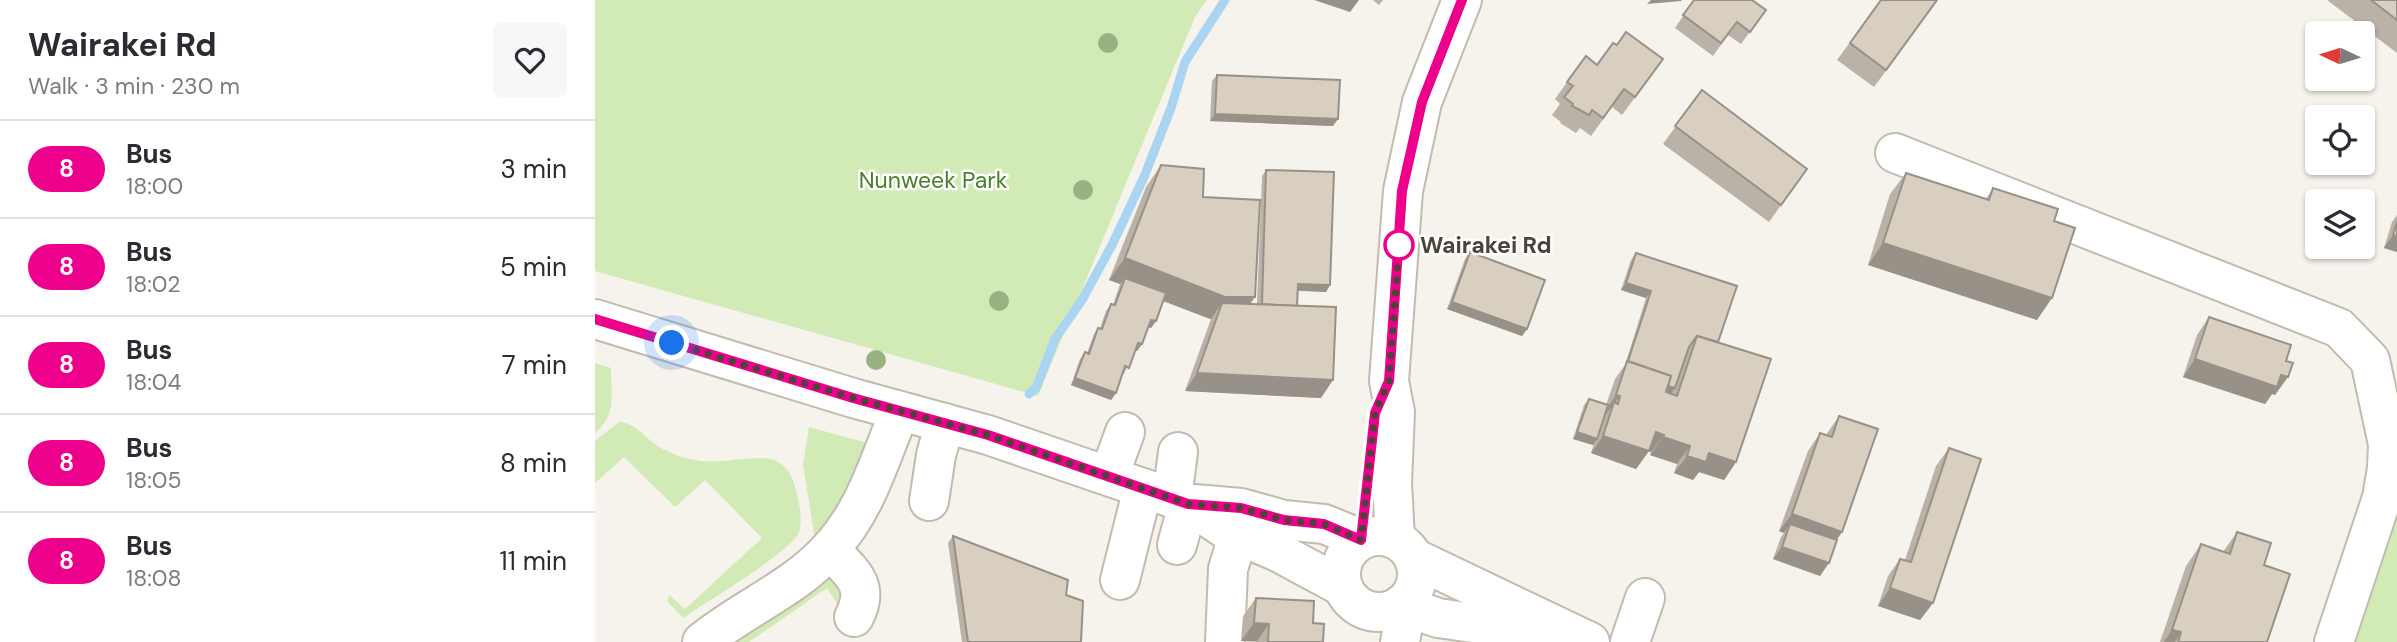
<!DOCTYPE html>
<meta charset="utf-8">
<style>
body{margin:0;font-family:"DM Sans",sans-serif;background:#f7f7f7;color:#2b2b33;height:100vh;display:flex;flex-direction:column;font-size:26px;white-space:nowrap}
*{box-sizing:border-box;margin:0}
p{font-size:23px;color:#7c7c81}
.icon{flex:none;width:38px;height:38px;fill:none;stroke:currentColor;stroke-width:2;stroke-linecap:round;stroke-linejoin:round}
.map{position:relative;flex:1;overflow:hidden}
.side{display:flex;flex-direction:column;background:#fff;width:595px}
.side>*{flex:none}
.badge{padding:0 14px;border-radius:23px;font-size:24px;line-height:46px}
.needle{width:46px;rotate:274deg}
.tools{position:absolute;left:1710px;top:21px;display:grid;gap:14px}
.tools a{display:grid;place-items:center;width:70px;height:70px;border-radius:7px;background:#fff;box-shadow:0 2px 5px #0004;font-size:35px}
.you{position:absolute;width:35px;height:35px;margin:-18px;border:5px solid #fff;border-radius:50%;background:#1a73e8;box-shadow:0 0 0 10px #1a73e833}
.map>.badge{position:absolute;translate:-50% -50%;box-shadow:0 0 0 4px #fff}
.round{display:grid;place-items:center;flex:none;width:74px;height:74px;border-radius:7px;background:#f7f7f7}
.headline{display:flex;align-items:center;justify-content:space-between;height:119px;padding:0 28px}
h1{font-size:33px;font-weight:700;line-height:52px}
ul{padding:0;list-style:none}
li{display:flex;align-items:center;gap:21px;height:98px;padding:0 28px;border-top:2px solid #e1e1e2}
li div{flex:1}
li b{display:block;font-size:26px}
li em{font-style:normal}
li .badge{min-width:77px;font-weight:700;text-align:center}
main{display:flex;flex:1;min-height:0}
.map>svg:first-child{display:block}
.green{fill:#d2eab5}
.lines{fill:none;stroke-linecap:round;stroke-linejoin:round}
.stream{stroke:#a9d4f2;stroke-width:9}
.minor-casing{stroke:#c2bbae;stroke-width:42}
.minor{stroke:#fff;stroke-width:38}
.tree{fill:#97b381}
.wall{fill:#bab2a6}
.shaded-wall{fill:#979187}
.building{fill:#d8cfc1;stroke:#979187;stroke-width:2}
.line-casing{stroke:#fff;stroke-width:16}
.line{stroke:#ec008c;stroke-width:10}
.walk{stroke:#4b4439;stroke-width:7;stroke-dasharray:0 12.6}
.stop-dot{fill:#fff;stroke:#ec008c;stroke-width:3.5}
.labels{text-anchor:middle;stroke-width:5;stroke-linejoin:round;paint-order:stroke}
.park-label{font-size:23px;fill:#4a7f2a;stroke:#fff}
.stop-label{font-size:23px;font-weight:bold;fill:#4b4439;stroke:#fff;text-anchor:start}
</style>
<main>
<section class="side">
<div class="headline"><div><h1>Wairakei Rd</h1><p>Walk · 3 min · 230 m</p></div><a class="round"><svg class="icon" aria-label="heart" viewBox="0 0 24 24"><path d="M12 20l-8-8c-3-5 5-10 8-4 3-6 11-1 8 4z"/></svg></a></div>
<ul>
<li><span class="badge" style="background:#ec008c;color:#fff">8</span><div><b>Bus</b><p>18:00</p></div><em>3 min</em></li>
<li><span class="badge" style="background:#ec008c;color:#fff">8</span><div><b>Bus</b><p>18:02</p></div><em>5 min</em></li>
<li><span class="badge" style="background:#ec008c;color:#fff">8</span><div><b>Bus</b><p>18:04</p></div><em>7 min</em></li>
<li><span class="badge" style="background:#ec008c;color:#fff">8</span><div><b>Bus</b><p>18:05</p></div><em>8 min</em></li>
<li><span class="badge" style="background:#ec008c;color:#fff">8</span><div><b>Bus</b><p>18:08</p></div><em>11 min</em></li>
</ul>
</section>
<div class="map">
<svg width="1802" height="642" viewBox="0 0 1802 642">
<rect width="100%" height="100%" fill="#f6f3ec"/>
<!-- green -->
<g class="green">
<path d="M 0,0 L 612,0 L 600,17 L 443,396 L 0,271 Z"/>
<path d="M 0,363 L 16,368 C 16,393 22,415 0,433 Z"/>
<path d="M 24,422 C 41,423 50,438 64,447 C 77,454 90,459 105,461 C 127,464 157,455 175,459 C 191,463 197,475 201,490 C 204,503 208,518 204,532 C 198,551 109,603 88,618 L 73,602 L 74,595 L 90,609 L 167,538 L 110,480 L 80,507 L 29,457 L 0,483 L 0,441 Z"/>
<path d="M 214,427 L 276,444 L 248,510 L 220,539 L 208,465 Z"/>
<path d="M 1802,520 L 1802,642 L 1761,642 Z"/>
<path d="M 231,578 L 237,579 L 251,589 L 244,607 L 232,588 L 154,642 L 130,642 Z"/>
</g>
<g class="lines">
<!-- stream -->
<path class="stream" d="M 434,394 L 441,388 L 460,339 L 487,300 L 517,245 L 549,177 L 576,108 L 590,62 L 630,0"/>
<defs>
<g id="minor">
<path d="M 1300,153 L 1744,328 L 1775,360 L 1793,444 L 1792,468 L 1787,498 L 1739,642"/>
<path d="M 0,319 L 258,398 L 393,435 L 577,498 L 593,504 L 635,532 L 681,551 L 748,587"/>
<path d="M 514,476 L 530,432"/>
<path d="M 577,498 L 583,452"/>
<path d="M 334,501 L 341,455 L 350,423"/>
<path d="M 599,504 L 646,508 L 689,520 L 729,524 L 766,539"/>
<circle cx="784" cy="574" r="38"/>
<path d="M 800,539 L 797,483 L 800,412 L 794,381 L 808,191 L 827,102 L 867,0"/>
<path d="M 582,545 L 593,504"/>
<path d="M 235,550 C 256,572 276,585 259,617"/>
<path d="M 819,558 L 995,642"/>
<path d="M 525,580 L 548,488"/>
<path d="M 806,605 L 843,618 L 956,634"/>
<path d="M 107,642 C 147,609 199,589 234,550 C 272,509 284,460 305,411"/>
<path d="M 630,642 L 633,569 L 643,536"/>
<path d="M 805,642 L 809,619 L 806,605"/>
<path d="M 1035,642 L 1050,598"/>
</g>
</defs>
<!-- minor casing -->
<use href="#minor" class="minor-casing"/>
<!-- minor -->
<use href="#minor" class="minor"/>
</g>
<!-- trees -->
<g class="tree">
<circle cx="513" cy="43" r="10"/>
<circle cx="488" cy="190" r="10"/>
<circle cx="404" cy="301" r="10"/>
<circle cx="281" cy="360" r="10"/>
</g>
<!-- wall -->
<g class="wall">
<path d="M 778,0 L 788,0 L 784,5 Z"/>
<path d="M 1099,0 L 1171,10 L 1146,44 L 1133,35 L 1118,56 L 1080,28 Z"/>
<path d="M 1286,0 L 1343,0 L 1279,87 L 1242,60 Z"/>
<path d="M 1732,0 L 1802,0 L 1802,53 Z"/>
<path d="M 1022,45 L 1068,59 L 1027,115 L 1017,107 L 996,136 L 985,128 L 981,133 L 965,123 L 966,122 L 957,115 L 965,104 L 960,99 L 991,56 L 1002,65 Z"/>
<path d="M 622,75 L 738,126 L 615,121 L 617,81 Z"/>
<path d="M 1107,90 L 1212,169 L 1174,222 L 1068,144 Z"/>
<path d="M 566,165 L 608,197 L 656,304 L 662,304 L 667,176 L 671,170 L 735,285 L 731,292 L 703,291 L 702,306 L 726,398 L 590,391 L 616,319 L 568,301 L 561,321 L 556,328 L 553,327 L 547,344 L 542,351 L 540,350 L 529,374 L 528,374 L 521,393 L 516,400 L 476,385 L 485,359 L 490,352 L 492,353 L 499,334 L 503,328 L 505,328 L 511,311 L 516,304 L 518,305 L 525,284 L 514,280 L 551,187 Z"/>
<path d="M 1311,173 L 1391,199 L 1398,188 L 1459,221 L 1442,320 L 1273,265 L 1295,194 Z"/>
<path d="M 1802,215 L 1802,252 L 1789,248 L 1797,222 Z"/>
<path d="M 875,252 L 932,329 L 927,336 L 852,309 L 870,259 Z"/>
<path d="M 1041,253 L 1123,342 L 1141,462 L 1129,480 L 1104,472 L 1098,480 L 1079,473 L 1082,464 L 1055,455 L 1056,452 L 1054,451 L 1041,469 L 996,453 L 999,444 L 998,445 L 978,439 L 989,405 L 994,399 L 1011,405 L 1020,379 L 1030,365 L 1051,298 L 1026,290 L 1036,260 Z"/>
<path d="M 1614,317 L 1691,361 L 1680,395 L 1677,394 L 1670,404 L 1588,377 L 1602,335 Z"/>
<path d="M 1244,416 L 1241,540 L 1225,576 L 1178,559 L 1186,537 L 1189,533 L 1184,531 L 1213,451 L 1225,433 L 1231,435 Z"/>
<path d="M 1354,448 L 1338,603 L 1325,620 L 1283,606 L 1293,576 L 1305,559 L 1310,560 L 1341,466 Z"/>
<path d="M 1642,532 L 1669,565 L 1672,642 L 1565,642 L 1591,566 L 1606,544 L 1628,552 Z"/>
<path d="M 358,536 L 486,642 L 367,642 L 353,543 Z"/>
<path d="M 661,598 L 718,623 L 728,642 L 662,642 L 646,641 L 648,616 Z"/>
</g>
<!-- shaded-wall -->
<g class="shaded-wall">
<path d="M 719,0 L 764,0 L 755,12 Z"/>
<path d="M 1056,0 L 1087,0 L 1086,1 L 1052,4 Z"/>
<path d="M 620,114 L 743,119 L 738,126 L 615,121 Z"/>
<path d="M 1798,235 L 1802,236 L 1802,252 L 1789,248 Z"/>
<path d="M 1288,243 L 1457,298 L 1442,320 L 1273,265 Z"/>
<path d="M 530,258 L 660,297 L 645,319 L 627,303 L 616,319 L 615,319 L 527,285 L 530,278 L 525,284 L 514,280 Z"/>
<path d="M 1031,283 L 1056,291 L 1051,298 L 1026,290 Z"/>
<path d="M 703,284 L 735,285 L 731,292 L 698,290 Z"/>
<path d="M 857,302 L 932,329 L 927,336 L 852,309 Z"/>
<path d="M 556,320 L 561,321 L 556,328 L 551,326 Z"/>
<path d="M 543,343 L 547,344 L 542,351 L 538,349 Z"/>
<path d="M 1600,359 L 1686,375 L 1693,377 L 1680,395 L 1677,394 L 1670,404 L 1588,377 Z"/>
<path d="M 602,373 L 738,380 L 726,398 L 590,391 Z"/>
<path d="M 1028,375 L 1080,388 L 1075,395 Z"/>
<path d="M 480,378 L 521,393 L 516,400 L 476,385 Z"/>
<path d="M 1021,395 L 1025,396 L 1011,414 L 1009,413 Z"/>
<path d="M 982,432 L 1002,439 L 998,445 L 978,439 Z"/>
<path d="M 1061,432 L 1069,435 L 1056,452 L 1054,451 L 1041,469 L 996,453 L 1008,436 Z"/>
<path d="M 1068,437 L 1095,446 L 1082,464 L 1055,455 Z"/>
<path d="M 1114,453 L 1141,462 L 1129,480 L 1104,472 L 1098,480 L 1079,473 L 1092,456 Z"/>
<path d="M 1197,514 L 1247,532 L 1235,550 L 1195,524 L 1189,533 L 1184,531 Z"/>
<path d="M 1187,547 L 1234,563 L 1225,576 L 1178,559 Z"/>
<path d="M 1295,588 L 1338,603 L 1325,620 L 1283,606 Z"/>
<path d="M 659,623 L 674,624 L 662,641 L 646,641 Z"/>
<path d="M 1577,630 L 1586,632 L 1580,642 L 1569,642 Z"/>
</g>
<!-- building -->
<g class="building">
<path d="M 1099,0 L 1157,0 L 1171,10 L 1155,32 L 1142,22 L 1126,43 L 1088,15 Z"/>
<path d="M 1286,0 L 1342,0 L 1291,70 L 1255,43 Z"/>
<path d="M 1776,0 L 1802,0 L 1802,20 Z"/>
<path d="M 1031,32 L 1068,59 L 1040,97 L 1029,89 L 1008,118 L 997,110 L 994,115 L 977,106 L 978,104 L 969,97 L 978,86 L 972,82 L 991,56 L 1002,65 L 1018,43 L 1022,45 Z"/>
<path d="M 622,75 L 745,80 L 743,119 L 620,114 Z"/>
<path d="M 1107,90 L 1212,169 L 1186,205 L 1080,126 Z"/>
<path d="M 566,165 L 609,169 L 608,197 L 665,200 L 660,297 L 630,297 L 530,258 Z"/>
<path d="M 671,170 L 739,172 L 735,285 L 703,284 L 702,306 L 667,304 Z"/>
<path d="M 1311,173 L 1394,200 L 1398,188 L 1463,209 L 1459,221 L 1480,228 L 1457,298 L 1288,243 Z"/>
<path d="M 1802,222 L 1802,236 L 1798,235 Z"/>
<path d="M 875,252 L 950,280 L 932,329 L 857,302 Z"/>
<path d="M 1041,253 L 1142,286 L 1123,342 L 1102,336 L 1094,347 L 1080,388 L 1073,386 L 1076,376 L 1033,361 L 1056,291 L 1031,283 Z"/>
<path d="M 530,278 L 571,293 L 561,321 L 556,320 L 547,344 L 543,343 L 534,368 L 530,366 L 521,393 L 480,378 L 490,352 L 494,354 L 503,328 L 507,329 L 516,304 L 520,305 Z"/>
<path d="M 627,303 L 741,307 L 738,380 L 602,373 Z"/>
<path d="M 1614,317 L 1696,345 L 1691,361 L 1698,363 L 1693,377 L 1686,375 L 1682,387 L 1600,359 Z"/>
<path d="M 1102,336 L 1176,359 L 1141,462 L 1114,453 L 1111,462 L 1092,456 L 1095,446 L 1068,437 L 1069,435 L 1061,432 L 1054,451 L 1008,436 L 1019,402 L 1023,404 L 1025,396 L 1021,395 L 1032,361 L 1076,376 L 1071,392 L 1082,396 Z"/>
<path d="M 994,399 L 1013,405 L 1002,439 L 982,432 Z"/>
<path d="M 1244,416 L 1283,429 L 1247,532 L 1197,514 L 1225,433 L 1237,437 Z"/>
<path d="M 1354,448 L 1386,459 L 1338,603 L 1295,588 L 1305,559 L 1316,562 Z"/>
<path d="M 1195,524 L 1242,540 L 1234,563 L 1187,547 Z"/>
<path d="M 1642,532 L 1676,543 L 1669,565 L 1695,574 L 1672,642 L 1583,642 L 1586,632 L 1577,630 L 1606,544 L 1635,554 Z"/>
<path d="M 358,536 L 473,580 L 471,595 L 488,601 L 486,642 L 373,642 Z"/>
<path d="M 661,598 L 719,601 L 718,623 L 729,624 L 728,642 L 673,642 L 674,624 L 659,623 Z"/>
</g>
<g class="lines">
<defs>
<path id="line" d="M 0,319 L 258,398 L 393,435 L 593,504 L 646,508 L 689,520 L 729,524 L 766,540 L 780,413 L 794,381 L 807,191 L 827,102 L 867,0"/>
</defs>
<!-- line casing -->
<use href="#line" class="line-casing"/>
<!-- line -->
<use href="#line" class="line"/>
<!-- walk -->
<path class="walk" d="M 77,343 L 258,398 L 393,435 L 593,504 L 646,508 L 689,520 L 729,524 L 766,540 L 780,413 L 794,381 L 804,245"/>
</g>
<!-- markers -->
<circle class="stop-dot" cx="804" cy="245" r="14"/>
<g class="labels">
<!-- park labels -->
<g class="park-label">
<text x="338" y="188">Nunweek Park</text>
</g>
<!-- stop labels -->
<g class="stop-label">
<text x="825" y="253">Wairakei Rd</text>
</g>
</g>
</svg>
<div class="tools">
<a><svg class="needle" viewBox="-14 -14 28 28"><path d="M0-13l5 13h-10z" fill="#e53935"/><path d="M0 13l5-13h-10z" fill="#7c7c81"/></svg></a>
<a><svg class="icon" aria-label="locate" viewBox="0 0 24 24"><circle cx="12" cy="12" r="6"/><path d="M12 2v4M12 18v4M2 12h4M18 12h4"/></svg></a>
<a><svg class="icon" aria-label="layers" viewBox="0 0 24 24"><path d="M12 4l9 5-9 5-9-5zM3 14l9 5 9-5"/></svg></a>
</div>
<div class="you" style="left:77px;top:343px"></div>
</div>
</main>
